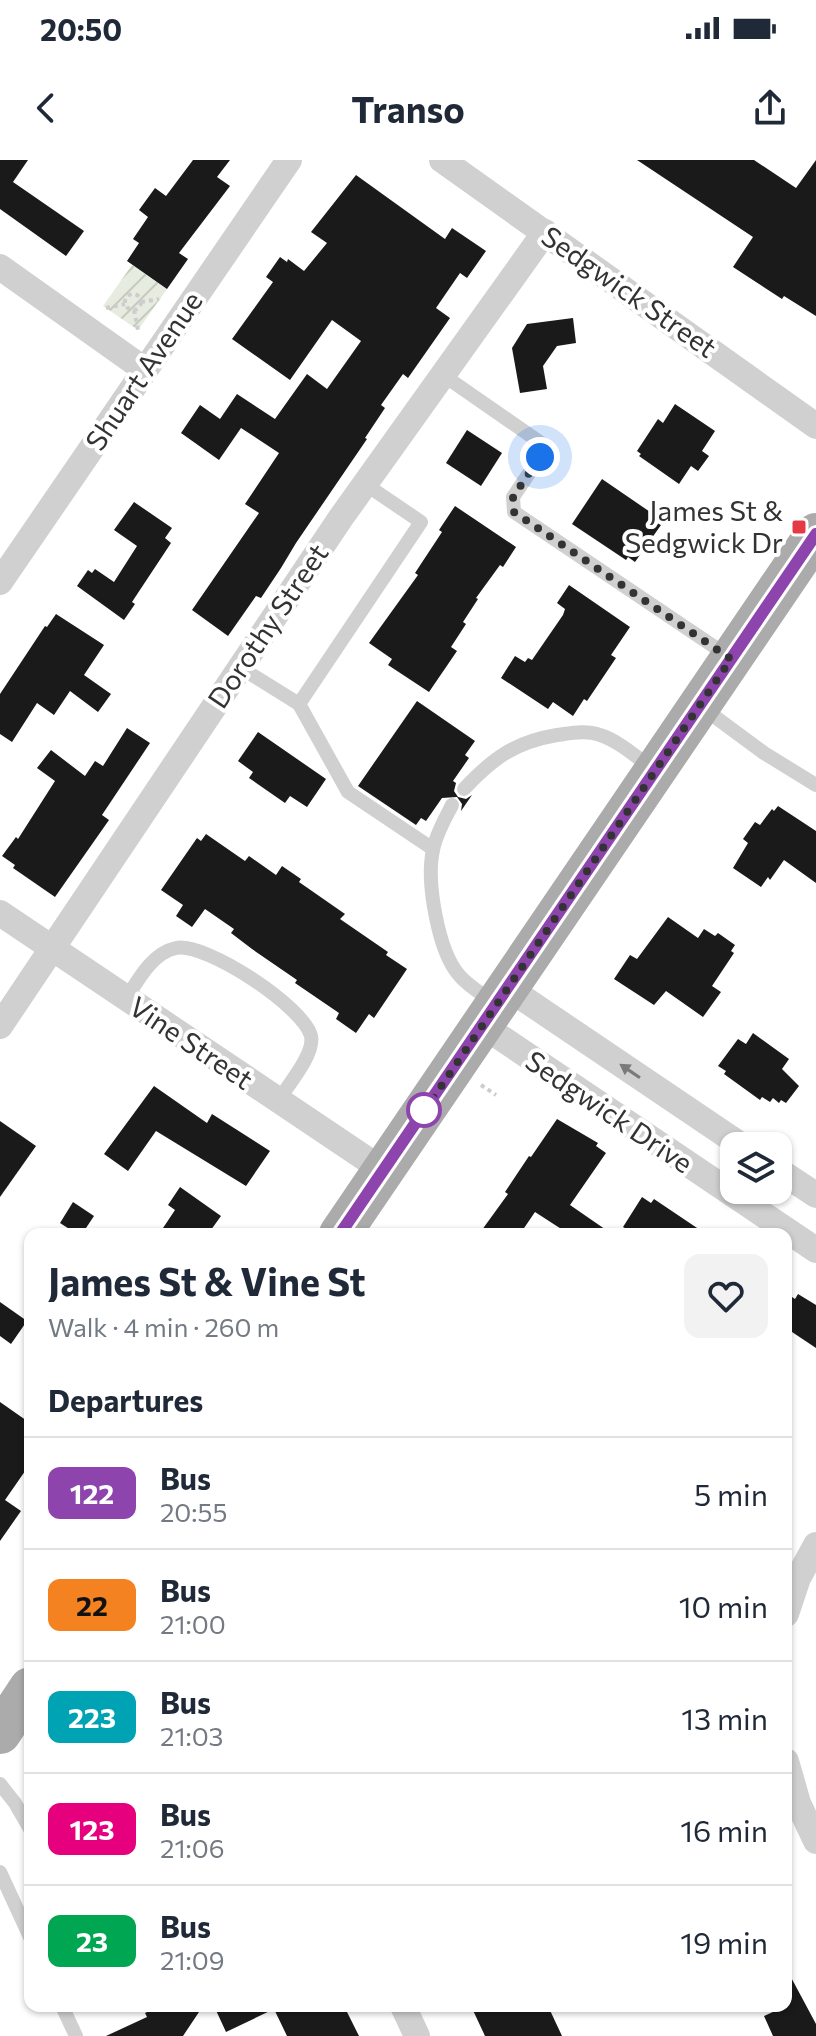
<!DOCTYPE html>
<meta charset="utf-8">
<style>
body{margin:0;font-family:Commissioner,sans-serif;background:#f2f2f3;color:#1f2937;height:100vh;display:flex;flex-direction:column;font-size:30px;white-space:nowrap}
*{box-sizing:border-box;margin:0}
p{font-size:26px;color:#747a83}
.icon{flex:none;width:44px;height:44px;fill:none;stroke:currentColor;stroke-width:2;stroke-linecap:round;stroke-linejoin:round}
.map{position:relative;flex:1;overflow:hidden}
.drawer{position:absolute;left:24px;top:1068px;width:768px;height:784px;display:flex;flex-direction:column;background:#fff;border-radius:16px;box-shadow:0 2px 6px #0004}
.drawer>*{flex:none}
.badge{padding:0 16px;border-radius:12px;font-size:28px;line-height:52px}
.buttons{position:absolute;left:720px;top:972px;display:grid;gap:16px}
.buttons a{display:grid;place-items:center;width:72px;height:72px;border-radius:16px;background:#fff;box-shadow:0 2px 6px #0004;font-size:40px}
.you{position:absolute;width:40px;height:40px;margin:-20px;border:6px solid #fff;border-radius:50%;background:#1a73e8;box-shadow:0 0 0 12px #1a73e833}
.map>.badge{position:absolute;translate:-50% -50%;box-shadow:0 0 0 4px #fff}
h2{padding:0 24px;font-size:30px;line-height:72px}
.round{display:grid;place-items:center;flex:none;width:84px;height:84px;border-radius:16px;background:#f2f2f3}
.summary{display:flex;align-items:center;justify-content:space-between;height:136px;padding:0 24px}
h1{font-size:38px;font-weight:700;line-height:60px}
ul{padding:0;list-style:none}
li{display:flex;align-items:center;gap:24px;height:112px;padding:0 24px;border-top:2px solid #e0e1e3}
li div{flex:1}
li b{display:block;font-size:30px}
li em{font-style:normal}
li .badge{min-width:88px;font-weight:700;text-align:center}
.status{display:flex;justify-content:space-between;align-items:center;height:56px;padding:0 40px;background:#fff;direction:ltr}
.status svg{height:22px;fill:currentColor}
header{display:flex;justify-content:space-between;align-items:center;height:104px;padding:0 24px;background:#fff;font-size:36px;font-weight:700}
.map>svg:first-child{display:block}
.garden{fill:url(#garden-furrows)}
.building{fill:#1a1a1a}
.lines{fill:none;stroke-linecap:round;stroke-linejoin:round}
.path{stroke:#cdcdcd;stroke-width:4;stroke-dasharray:4 4;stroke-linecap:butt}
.service{stroke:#d0d0d0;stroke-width:14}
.minor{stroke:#d0d0d0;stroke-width:26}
.primary{stroke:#ababab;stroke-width:42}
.oneway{fill:#7a7a7a}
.line-casing{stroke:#fff;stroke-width:18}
.line{stroke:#8e44ad;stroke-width:12}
.walk{stroke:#333;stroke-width:8;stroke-dasharray:0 14.4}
.poi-dot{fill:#e63946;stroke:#fff;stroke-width:3}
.stop-dot{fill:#fff;stroke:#8e44ad;stroke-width:4}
.labels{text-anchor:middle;stroke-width:8;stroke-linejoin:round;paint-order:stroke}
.street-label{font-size:28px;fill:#333;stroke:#fff}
.poi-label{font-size:28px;fill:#333;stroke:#fff;text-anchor:end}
</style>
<div class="status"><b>20:50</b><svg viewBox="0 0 49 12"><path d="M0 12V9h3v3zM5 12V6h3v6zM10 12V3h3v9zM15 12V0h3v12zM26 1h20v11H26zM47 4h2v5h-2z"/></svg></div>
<header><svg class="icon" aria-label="back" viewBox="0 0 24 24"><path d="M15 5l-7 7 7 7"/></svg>Transo<svg class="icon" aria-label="share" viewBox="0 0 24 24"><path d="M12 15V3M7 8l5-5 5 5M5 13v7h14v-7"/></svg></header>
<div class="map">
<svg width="816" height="1876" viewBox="0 0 816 1876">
<defs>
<pattern id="garden-furrows" width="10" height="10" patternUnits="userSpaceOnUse" patternTransform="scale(2)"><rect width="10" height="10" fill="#e6ecdf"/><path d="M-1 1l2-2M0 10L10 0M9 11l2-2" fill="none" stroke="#c6cbc0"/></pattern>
</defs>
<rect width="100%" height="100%" fill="#fff"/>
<!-- garden -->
<path class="garden" d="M 132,105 L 167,129 L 138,170 L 103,146 Z"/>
<!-- building -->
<g class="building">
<path d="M 0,0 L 28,0 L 13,22 L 84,71 L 66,96 L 0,49 Z"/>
<path d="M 193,0 L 230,0 L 217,17 L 230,26 L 179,93 L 188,99 L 167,129 L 127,101 L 139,83 L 133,79 L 148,57 L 139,50 L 155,28 L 166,36 Z"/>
<path d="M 637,0 L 754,0 L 796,28 L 816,0 L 816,156 L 784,136 L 782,139 L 733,107 L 753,77 Z"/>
<path d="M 356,15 L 445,79 L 452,68 L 486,91 L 467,118 L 460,113 L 436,148 L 450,158 L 408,218 L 403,214 L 381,245 L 385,248 L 365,278 L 367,279 L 296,383 L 281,408 L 261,438 L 256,436 L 228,476 L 192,450 L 259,353 L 245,344 L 279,293 L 241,268 L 219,300 L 181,273 L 200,245 L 220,259 L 237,234 L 275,259 L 307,214 L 327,229 L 361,181 L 332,160 L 290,220 L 232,179 L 273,122 L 266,117 L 280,97 L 287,102 L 288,99 L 304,111 L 327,83 L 311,72 Z"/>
<path d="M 573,158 L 576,183 L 557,186 L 543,206 L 547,229 L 520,233 L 512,188 L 527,164 Z"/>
<path d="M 675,244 L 715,271 L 702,291 L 709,296 L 698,311 L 691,306 L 679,324 L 639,296 L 641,294 L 637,291 L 658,259 L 663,263 Z"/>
<path d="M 467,270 L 502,293 L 481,326 L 446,303 Z"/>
<path d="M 602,319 L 656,356 L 653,360 L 661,365 L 635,402 L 628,397 L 626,400 L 572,364 Z"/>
<path d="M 134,342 L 172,368 L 165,378 L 171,383 L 132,442 L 135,444 L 124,460 L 77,426 L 88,410 L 92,413 L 95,409 L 114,422 L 137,386 L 114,370 Z"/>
<path d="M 455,346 L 516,387 L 503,407 L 500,405 L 476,438 L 478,439 L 463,462 L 466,464 L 451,487 L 457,491 L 429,532 L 388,505 L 392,499 L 369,483 L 418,415 L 415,413 L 442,372 L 439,370 Z"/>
<path d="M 569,425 L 630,467 L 611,495 L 616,498 L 587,541 L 584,539 L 573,556 L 553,542 L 548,549 L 501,518 L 515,496 L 525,502 L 528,498 L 532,500 L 563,455 L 565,449 L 557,443 Z"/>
<path d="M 56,454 L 104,485 L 84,515 L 111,534 L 98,552 L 70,531 L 54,555 L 37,543 L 12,582 L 0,574 L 0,534 L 45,466 L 47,467 Z"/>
<path d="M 417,541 L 475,581 L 465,595 L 469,598 L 453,621 L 456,623 L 454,631 L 458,637 L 466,639 L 472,635 L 461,651 L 462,644 L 457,637 L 442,638 L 426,661 L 421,658 L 416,665 L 358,626 Z"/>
<path d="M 127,568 L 150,583 L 102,655 L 109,660 L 55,737 L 13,708 L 15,705 L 2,696 L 16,677 L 18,679 L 55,621 L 37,608 L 51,590 L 85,616 L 95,601 L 103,606 Z"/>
<path d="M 258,572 L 326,619 L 307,647 L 290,636 L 285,643 L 249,618 L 253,612 L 238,601 Z"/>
<path d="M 778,646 L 816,671 L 816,723 L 784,700 L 770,720 L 768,717 L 761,727 L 733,708 L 748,683 L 743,679 L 755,662 L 760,665 L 772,649 L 774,651 Z"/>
<path d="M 206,674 L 245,701 L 249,696 L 276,715 L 282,706 L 301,719 L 299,722 L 345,754 L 340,759 L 388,792 L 386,795 L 407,809 L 374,858 L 369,854 L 356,873 L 336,859 L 339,853 L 295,823 L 297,820 L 252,789 L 231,773 L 234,769 L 205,749 L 192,767 L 176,756 L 183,745 L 161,730 L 197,678 L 201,681 Z"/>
<path d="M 668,757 L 698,778 L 704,769 L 715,776 L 718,773 L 735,785 L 731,791 L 734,793 L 712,826 L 721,832 L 703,857 L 666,831 L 654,845 L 614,819 L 630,795 L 637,799 Z"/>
<path d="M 753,873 L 789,899 L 782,909 L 799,926 L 786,943 L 781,940 L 779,943 L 773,938 L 770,942 L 762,937 L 760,940 L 724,914 L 726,911 L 718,906 L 738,879 L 746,884 Z"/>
<path d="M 154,926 L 207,963 L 212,954 L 270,991 L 246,1026 L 156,971 L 128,1011 L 104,994 Z"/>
<path d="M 557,959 L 598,983 L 596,986 L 606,993 L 570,1045 L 612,1074 L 569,1074 L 535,1052 L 520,1074 L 479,1074 L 508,1034 L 505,1032 L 529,996 L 531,997 Z"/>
<path d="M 0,961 L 36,986 L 0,1037 Z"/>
<path d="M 180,1027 L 221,1056 L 208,1074 L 159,1074 L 175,1050 L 168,1045 Z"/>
<path d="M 642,1037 L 651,1043 L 654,1039 L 706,1074 L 634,1074 L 623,1067 Z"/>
<path d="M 73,1042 L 94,1056 L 82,1074 L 77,1074 L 60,1063 Z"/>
<path d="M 786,1133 L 795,1139 L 798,1134 L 816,1145 L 816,1188 L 786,1168 Z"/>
<path d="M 0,1142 L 27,1161 L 11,1184 L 0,1176 Z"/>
<path d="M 0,1242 L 30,1263 L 30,1304 L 5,1340 L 21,1351 L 0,1381 Z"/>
<path d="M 786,1808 L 816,1864 L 816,1876 L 773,1876 L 764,1856 L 786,1846 Z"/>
<path d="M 159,1846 L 203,1846 L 183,1876 L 106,1876 L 147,1857 L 145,1853 Z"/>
<path d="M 214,1846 L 344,1846 L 359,1876 L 287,1876 L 274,1849 L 226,1872 Z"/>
<path d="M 471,1846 L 548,1846 L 562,1876 L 485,1876 Z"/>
</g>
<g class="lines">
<!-- path -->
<g class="path">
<circle cx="133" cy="142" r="8"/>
<path d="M 141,142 L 159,139"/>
<path d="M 106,148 L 125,144"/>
<path d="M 134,150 L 138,170"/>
<path d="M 481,925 L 496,935"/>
</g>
<!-- service -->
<g class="service">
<path d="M 443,215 L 541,283 L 543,290 L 540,297 L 513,337 L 514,352 L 728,496"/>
<path d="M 241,508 L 299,544 L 348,632 L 433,689"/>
<path d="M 299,544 L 421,362 L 365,324"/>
<path d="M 703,548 L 764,593 L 816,625"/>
<path d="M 464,629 C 493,598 515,582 557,575 C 572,573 586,570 600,575 C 619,581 636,597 652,608"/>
<path d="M 452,645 C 445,659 436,674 433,690 C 426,721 438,791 459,815 C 468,826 482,834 493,842"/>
<path d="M 126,839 C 138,820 152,793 176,788 C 206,782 304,847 311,876 C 315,894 288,925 278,941"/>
<path d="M 0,1624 L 15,1643 L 30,1669"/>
<path d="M 0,1712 L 30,1777"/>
<path d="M 62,1846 L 76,1876"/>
</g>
<!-- minor -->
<g class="minor">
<path d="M 442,0 L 816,266"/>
<path d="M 0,107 L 145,210"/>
<path d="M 0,422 L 289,0"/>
<path d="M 0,753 L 384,1011"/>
<path d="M 508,828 L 742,986"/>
<path d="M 482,865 L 816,1090"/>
<path d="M 0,866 L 340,359 L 545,72"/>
<path d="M 778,1010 L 816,1035"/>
<path d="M 786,1454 L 798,1418 L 816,1385"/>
<path d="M 786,1601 L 798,1643 L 816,1681"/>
<path d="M 403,1846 L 417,1876"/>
</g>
<!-- primary -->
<g class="primary">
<path d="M 340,1074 L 816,374"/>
<path d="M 0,1573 L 30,1528"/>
</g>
</g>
<!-- one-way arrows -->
<defs><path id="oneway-solid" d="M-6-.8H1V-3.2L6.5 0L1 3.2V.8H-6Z" transform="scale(2)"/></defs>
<use class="oneway" href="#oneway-solid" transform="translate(630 911) rotate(-146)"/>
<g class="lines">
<defs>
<path id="line" d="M 340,1074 L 816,374"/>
</defs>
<!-- line casing -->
<use href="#line" class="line-casing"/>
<!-- line -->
<use href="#line" class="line"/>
<!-- walk -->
<path class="walk" d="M 424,950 L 417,962 L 731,499 L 514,352 L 513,337 L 540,297"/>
</g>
<!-- markers -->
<rect class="poi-dot" x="791" y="359" width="16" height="16" rx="4"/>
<circle class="stop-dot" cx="424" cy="950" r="16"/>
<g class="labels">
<!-- street labels -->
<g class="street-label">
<text transform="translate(629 132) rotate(35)" y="10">Sedgwick Street</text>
<text transform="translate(144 211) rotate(-56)" y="10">Shuart Avenue</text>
<text transform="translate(268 466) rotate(-56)" y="10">Dorothy Street</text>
<text transform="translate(191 883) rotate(34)" y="10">Vine Street</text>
<text transform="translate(609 952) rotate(34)" y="10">Sedgwick Drive</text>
</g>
<!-- poi labels -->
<g class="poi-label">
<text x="783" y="361">James St &amp;<tspan x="783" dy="32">Sedgwick Dr</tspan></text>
</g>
</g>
</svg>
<div class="buttons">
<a><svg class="icon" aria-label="layers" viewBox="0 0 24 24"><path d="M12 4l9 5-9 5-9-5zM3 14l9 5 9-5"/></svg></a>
</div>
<div class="you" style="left:540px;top:297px"></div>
<section class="drawer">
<div class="summary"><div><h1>James St &amp; Vine St</h1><p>Walk · 4 min · 260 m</p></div><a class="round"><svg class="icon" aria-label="heart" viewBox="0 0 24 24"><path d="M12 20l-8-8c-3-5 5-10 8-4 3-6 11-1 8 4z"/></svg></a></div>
<h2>Departures</h2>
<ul>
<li><span class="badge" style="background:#8e44ad;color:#fff">122</span><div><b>Bus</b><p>20:55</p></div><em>5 min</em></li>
<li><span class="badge" style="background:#f58220;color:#111">22</span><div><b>Bus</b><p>21:00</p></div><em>10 min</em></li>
<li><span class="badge" style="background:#00a3b4;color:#fff">223</span><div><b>Bus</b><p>21:03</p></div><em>13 min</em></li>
<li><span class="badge" style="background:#e6007e;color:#fff">123</span><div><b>Bus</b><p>21:06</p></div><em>16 min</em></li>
<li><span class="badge" style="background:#00a651;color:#fff">23</span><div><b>Bus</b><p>21:09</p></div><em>19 min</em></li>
</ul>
</section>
</div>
